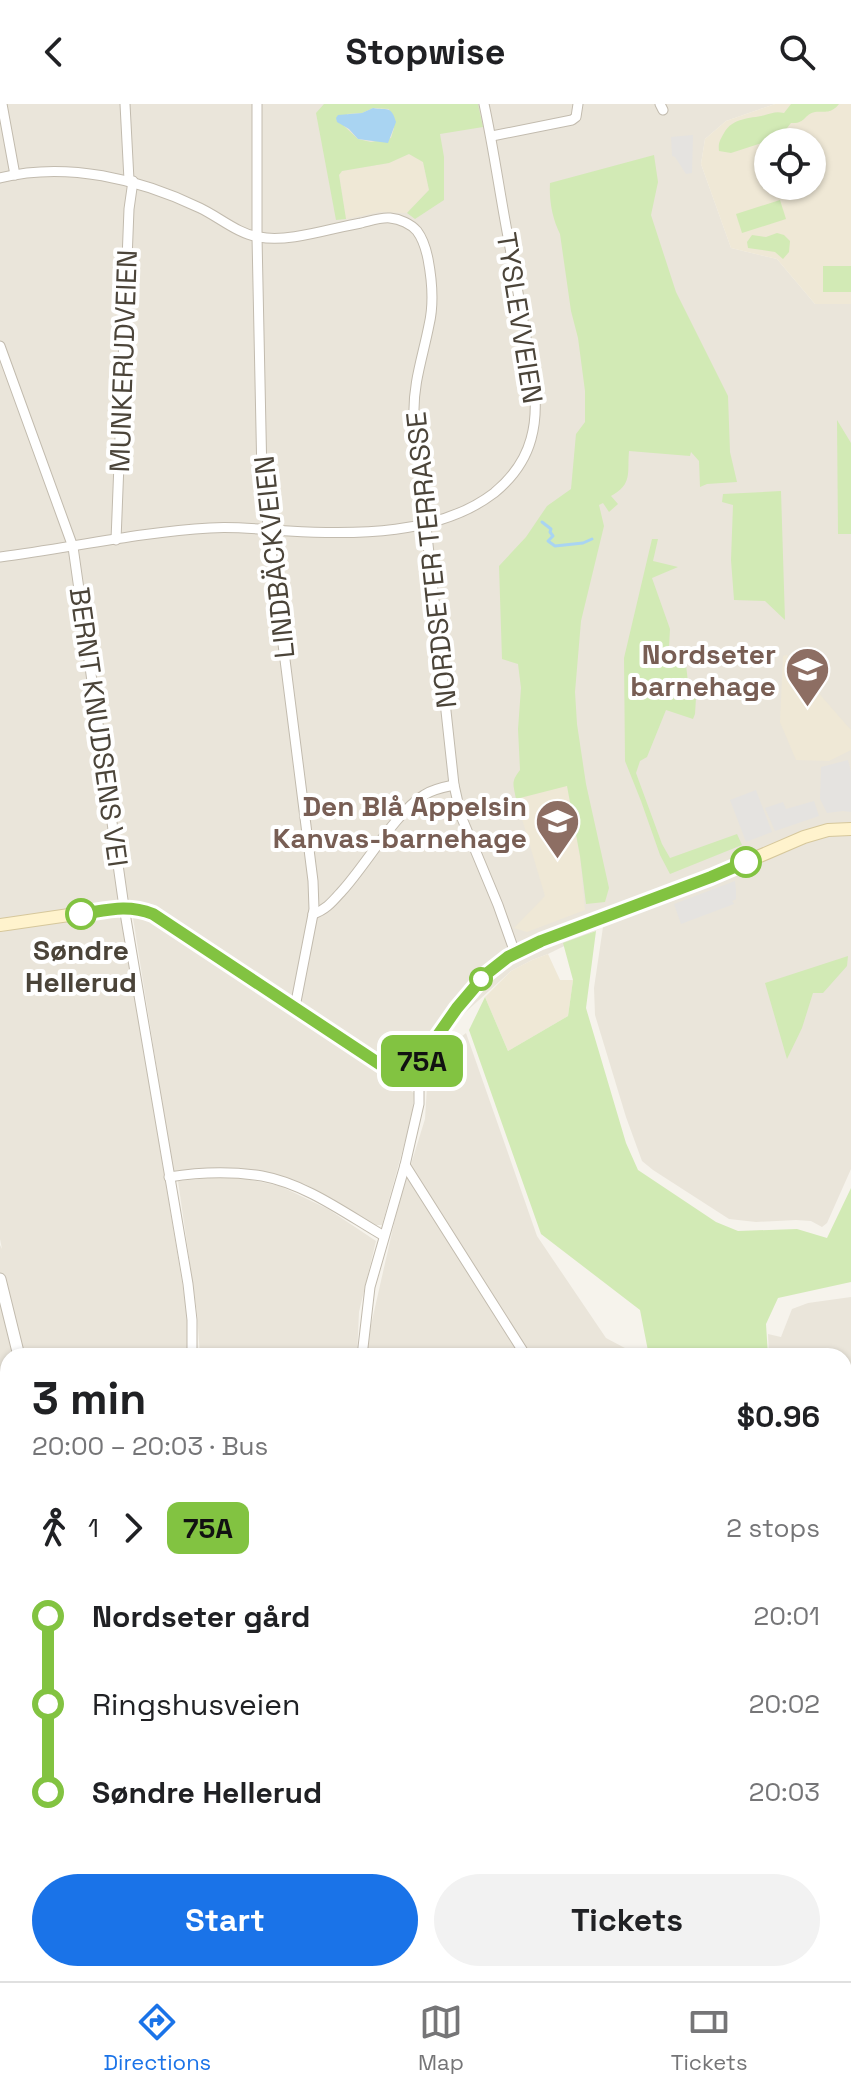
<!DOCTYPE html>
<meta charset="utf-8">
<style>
body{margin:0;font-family:"Space Grotesk",sans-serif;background:#f2f2f2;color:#202124;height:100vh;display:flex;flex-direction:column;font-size:30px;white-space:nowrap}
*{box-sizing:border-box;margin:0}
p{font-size:26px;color:#757577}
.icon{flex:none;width:44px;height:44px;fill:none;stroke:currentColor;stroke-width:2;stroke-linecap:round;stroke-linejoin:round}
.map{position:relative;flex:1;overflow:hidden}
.drawer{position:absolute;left:0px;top:1244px;width:852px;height:634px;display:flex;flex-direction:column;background:#fff;border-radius:24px 24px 0 0;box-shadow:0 2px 6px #0004}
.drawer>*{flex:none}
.badge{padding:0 16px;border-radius:12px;font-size:28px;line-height:52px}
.fabs{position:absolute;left:754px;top:24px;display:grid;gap:16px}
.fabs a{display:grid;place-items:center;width:72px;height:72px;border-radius:50%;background:#fff;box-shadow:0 2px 6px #0004;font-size:40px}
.map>.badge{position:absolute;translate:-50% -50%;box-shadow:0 0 0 4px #fff}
.legs{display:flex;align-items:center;gap:12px;height:88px;padding:0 32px;font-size:26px}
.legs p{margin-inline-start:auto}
.overview{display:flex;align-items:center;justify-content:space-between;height:136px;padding:0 32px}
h1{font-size:44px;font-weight:600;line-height:60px}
.button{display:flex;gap:16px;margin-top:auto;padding:16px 32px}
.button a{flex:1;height:92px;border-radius:48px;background:#1a73e8;color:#fff;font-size:32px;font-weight:600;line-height:92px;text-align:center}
.button a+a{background:#f2f2f2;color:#202124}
ul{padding:0 32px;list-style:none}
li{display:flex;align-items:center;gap:28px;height:88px;font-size:30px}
li i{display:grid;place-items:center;width:12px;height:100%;margin:0 10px;background:currentColor}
li i::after{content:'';width:20px;height:20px;margin:-10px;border:6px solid;border-radius:50%;background:#fff}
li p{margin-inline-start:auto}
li:first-child i{background:linear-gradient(#0000 50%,currentColor 0)}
li:last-child i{background:linear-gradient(currentColor 50%,#0000 0)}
header{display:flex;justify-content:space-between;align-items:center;height:104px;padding:0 32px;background:#fff;font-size:36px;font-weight:600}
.dock{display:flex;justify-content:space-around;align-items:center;height:112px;border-top:2px solid #e0e0e0;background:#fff;font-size:22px;color:#757577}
.dock a{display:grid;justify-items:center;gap:4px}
.dock .active{color:#1a73e8}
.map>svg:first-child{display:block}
.residential{fill:#eae5da}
.education{fill:#efe8d6;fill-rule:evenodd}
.green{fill:#d2eab5;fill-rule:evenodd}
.parking{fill:#e5e3e0}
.water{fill:#a9d4f2}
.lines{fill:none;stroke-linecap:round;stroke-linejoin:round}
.stream{stroke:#a9d4f2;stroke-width:3}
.minor-casing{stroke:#c2bbae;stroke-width:11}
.tertiary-casing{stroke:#c2bbae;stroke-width:13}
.secondary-casing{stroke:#d6c79b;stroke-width:14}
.minor{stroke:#fff;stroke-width:9}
.tertiary{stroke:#fff;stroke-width:11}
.secondary{stroke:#fff3cd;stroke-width:12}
.line-1-casing{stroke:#fff;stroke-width:18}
.line-1{stroke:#82c341;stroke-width:12}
.stop-1-dot{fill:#fff;stroke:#82c341;stroke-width:4}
.labels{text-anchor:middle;stroke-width:8;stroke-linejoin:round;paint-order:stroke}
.street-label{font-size:28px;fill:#4b4439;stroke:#fff}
.education-label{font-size:28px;font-weight:bold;fill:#785e54;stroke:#fff;text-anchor:end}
.stop-label{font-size:28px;font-weight:bold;fill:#4b4439;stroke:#fff}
</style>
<header><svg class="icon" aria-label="back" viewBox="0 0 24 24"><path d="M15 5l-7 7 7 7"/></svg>Stopwise<svg class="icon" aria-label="search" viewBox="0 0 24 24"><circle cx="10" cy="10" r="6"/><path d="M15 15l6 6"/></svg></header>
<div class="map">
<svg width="851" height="1877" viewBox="0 0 851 1877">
<rect width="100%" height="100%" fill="#f6f3ec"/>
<!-- residential -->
<g class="residential">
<path d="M 0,0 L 775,0 L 726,17 L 705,35 L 701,60 L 731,144 L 777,155 L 815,200 L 851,200 L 851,1065 L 827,1119 L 822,1123 L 811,1117 L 796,1116 L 756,1118 L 729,1115 L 653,1066 L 642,1057 L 626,1013 L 595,911 L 594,884 L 603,823 L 548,850 L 532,856 L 511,867 L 458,915 L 427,963 L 402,958 L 391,958 L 157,819 L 414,989 L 412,1012 L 382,1121 L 374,1121 L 305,1080 L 269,1070 L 213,1064 L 173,1067 L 133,814 L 135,812 L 116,811 L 122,816 L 188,1214 L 189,1252 L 8,1252 L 8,1870 L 184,1870 L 185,1877 L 0,1877 L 0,1141 L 2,1145 L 0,1135 L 0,828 L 20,824 L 0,827 Z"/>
<path d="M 466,929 L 537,1132 L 606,1234 L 640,1252 L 366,1252 L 366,1243 L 398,1102 L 425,1015 L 428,967 L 443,947 Z"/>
<path d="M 232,1072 L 280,1082 L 328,1105 L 376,1137 L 359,1208 L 357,1252 L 200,1252 L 197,1209 L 178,1077 Z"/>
<path d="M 851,1193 L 851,1365 L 844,1359 L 844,1252 L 769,1252 L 768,1230 L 781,1233 L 792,1205 L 808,1199 Z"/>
<path d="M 844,1587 L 851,1602 L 851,1696 L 844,1698 Z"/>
<path d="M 851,1709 L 851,1877 L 565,1877 L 577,1870 L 844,1870 L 844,1712 Z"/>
<path d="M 185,1870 L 375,1870 L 376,1877 L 187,1877 Z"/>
<path d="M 389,1870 L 525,1870 L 529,1877 L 391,1877 Z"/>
</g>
<!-- education -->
<g class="education">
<path d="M 775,0 L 851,0 L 851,200 L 815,200 L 777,155 L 731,144 L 701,60 L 705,35 L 726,17 ZM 768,38 L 812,38 L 812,82 L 768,82 Z"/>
<path d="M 409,50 L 423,58 L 429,86 L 407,109 L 380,108 L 346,115 L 339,70 L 342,67 L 389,59 Z"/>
<path d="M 787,551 L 794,561 L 851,626 L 851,646 L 829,657 L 796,656 L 780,618 L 783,552 Z"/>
<path d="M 567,681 L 580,752 L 585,806 L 527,828 L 514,824 L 545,792 L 516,695 Z"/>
<path d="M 548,850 L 560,876 L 573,876 L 568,912 L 508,947 L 485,893 L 511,867 L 532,856 Z"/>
</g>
<!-- green -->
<g class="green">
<path d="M 324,0 L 478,0 L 483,23 L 440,30 L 444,53 L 444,96 L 415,115 L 407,109 L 429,86 L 423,58 L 409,50 L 389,59 L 342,67 L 339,71 L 346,115 L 336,116 L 316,9 ZM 373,4 L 389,5 L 394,24 L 391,34 L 371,38 L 358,35 L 344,22 L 347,10 L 362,9 Z"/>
<path d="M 791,0 L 839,0 C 831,10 826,7 815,8 C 804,10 806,20 791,19 L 783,29 L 768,37 L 731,49 L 719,47 C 718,39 720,36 724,29 C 733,13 750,15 765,11 C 772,9 776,7 784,9 Z"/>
<path d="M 654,51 L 658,78 L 651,111 L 676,188 L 728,292 L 730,348 L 737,378 L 707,380 L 700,383 L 699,357 L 691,348 L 690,352 L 629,347 C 627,369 633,380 611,392 L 618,400 L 609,408 L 603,399 L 599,401 L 604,422 L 581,517 L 575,588 L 577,620 L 586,680 L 609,784 L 605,798 L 586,800 L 580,752 L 567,682 L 516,695 C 513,679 511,678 520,666 L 518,625 L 521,584 L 518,560 L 502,555 L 499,462 L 526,433 L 547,402 L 571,385 L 576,330 L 585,318 L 585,287 L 578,234 L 571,207 L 560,130 C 552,114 549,96 550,79 Z"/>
<path d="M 780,96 L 786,115 L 742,129 L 736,110 Z"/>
<path d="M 777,129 L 784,131 L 790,137 L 789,148 L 783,155 L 775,148 L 748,144 L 747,138 L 752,131 L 766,133 Z"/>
<rect x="823" y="162" width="28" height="26"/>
<path d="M 837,316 L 851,339 L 851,430 L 838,430 Z"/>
<path d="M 781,387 L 785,516 L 765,497 L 734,496 L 731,456 L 733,401 L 722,398 L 723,390 Z"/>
<path d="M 652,435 L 658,435 L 653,457 L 678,463 L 652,474 L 670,525 L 668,561 L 686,561 L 688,578 L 697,577 L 695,610 L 693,615 L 666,606 L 647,653 L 640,657 L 636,669 L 662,740 L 670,754 L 737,730 L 742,741 L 670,770 L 660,751 L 641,697 L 625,657 L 624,554 Z"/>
<path d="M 596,827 L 586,904 L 626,1039 L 638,1066 L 716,1118 L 738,1127 L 797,1125 L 827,1134 L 851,1084 L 851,1178 L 778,1194 L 766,1220 L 768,1252 L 649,1252 L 640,1206 L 541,1130 L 469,926 L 485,893 L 508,947 L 568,912 L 573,876 L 563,839 Z"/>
<path d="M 848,852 L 847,862 L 823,889 L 813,889 L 802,924 L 787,955 L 765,879 Z"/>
<path d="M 844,1384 L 851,1391 L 851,1566 L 844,1564 Z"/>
<path d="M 8,1468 L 8,1702 L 0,1704 L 2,1580 L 0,1569 L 0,1473 Z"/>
</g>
<!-- parking -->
<g class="parking">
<path d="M 693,31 L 692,69 L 686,70 L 675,53 L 672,52 L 671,33 Z"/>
<path d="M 848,656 L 851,668 L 851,708 L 843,707 L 827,709 L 820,695 L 821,663 Z"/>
<path d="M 756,686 L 772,728 L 746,738 L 730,696 Z"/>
<path d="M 814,697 L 819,712 L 775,727 L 765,704 L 783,698 L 786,705 Z"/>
<path d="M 735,777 L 736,786 L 736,795 L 732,797 L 734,800 L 681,820 L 674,800 Z"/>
</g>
<!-- water -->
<path class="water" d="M 373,4 C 386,7 391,0 396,18 L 388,39 L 358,35 L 349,25 L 337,18 L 336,14 L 338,11 L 362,9 Z"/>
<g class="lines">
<!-- stream -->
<path class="stream" d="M 542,418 L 551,425 L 550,428 L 553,432 L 548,437 L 555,442 L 583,439 L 592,435"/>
<defs>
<g id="minor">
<path d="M 2,0 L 15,71"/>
<path d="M 125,0 L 129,76"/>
<path d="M 257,0 L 257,133 L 262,374 L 313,777 L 314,805 L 295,903"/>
<path d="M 660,0 L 663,6"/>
<path d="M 492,32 L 572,16 L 576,13 L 578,0"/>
<path d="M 0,74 C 66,57 140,75 200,104 C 219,113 238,130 259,133 C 289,139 331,124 361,119 C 370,117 381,113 390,114 C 400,115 411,120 417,127 C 423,135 426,145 428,155 C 432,176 434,200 429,221 C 423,252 413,279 414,311 L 454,681 L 461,712 L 498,801 L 515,849"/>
<path d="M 0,242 L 73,443 L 124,803 L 188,1180 L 192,1216 L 192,1252"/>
<path d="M 116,436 L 129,105 L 133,77"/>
<path d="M 0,453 C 70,444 140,428 210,424 C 237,422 263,426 289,427 C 355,431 439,431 494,389 C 511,375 525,357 531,335 C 540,303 533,271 527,239 C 521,205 515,171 509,138 C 500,92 494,46 484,0"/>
<path d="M 313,810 C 326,806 333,797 342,787 C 366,761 396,708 424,691 C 433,685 444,683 454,681"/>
<path d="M 405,1061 L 526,1252"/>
<path d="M 169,1073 C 200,1068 231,1067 262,1072 C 306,1080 346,1110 384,1132"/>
<path d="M 362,1252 L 370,1183 L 405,1061 L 419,1000 L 419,981 L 412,966"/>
<path d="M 0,1396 L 8,1386"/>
<path d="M 844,1705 L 851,1703"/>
<path d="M 0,1744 L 8,1742"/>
<path d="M 0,1786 L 4,1797 L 0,1807"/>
<path d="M 380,1870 L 381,1877"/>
<path d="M 530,1870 L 534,1877"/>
<path d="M 552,1877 L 566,1870"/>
</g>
<g id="tertiary">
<path d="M 0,1175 L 19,1252"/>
<path d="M 179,1870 L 181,1877"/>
</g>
<path id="secondary" d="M 0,821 L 124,803 C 140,804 152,809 166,818 L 384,963 L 405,968 L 415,964 L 452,909 L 472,885 L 489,867 L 515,849 L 541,837 L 711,773 L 804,733 L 828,726 L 851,725"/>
</defs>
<!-- minor casing -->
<use href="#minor" class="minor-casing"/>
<!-- tertiary casing -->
<use href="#tertiary" class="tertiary-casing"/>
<!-- secondary casing -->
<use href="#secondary" class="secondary-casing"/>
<!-- minor -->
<use href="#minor" class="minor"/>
<!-- tertiary -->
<use href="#tertiary" class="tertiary"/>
<!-- secondary -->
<use href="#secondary" class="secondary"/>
</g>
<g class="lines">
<defs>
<path id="line-1" d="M 81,810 C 108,806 127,800 153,810 L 384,963 L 405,968 L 415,964 L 457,904 L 485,871 L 508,853 L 541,837 L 711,773 L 746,758"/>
</defs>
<!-- line-1 casing -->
<use href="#line-1" class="line-1-casing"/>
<!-- line-1 -->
<use href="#line-1" class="line-1"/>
</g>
<!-- icons -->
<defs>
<symbol id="school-pin" viewBox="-11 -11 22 30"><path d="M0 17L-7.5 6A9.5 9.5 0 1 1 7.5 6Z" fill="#8d6e63" stroke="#fff"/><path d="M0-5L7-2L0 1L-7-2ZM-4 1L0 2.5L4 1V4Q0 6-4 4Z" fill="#fff"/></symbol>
</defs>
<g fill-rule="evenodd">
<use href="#school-pin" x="782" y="540" width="51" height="69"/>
<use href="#school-pin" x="532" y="692" width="51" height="69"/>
</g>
<!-- markers -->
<g class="stop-1-dot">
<circle cx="746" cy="758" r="14"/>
<circle cx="81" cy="810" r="14"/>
<circle cx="481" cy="875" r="10"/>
</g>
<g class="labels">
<!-- street labels -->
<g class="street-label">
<text transform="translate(520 214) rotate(81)" y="10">TYSLEVVEIEN</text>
<text transform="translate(123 257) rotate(-88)" y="10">MUNKERUDVEIEN</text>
<text transform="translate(274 453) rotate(-96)" y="10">LINDBÄCKVEIEN</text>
<text transform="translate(431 456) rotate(-96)" y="10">NORDSETER TERRASSE</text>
<text transform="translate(99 623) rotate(82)" y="10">BERNT KNUDSENS VEI</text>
</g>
<!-- education labels -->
<g class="education-label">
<text x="776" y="560">Nordseter<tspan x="776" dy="32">barnehage</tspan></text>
<text x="527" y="712">Den Blå Appelsin<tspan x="527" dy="32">Kanvas-barnehage</tspan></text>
</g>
<!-- stop labels -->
<g class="stop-label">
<text x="81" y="856">Søndre<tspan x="81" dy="32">Hellerud</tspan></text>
</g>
</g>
</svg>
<div class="fabs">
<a><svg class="icon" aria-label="locate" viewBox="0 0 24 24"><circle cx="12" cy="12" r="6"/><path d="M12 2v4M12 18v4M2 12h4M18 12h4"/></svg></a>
</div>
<b class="badge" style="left:422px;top:957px;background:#82c341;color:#111">75A</b>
<section class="drawer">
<div class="overview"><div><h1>3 min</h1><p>20:00 – 20:03 · Bus</p></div><b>$0.96</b></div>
<div class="legs"><svg class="icon" aria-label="walk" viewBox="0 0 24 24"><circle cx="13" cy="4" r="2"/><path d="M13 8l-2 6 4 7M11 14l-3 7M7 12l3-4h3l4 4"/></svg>1<svg class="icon" aria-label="forward" viewBox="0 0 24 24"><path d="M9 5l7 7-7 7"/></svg><b class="badge" style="background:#82c341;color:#111">75A</b><p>2 stops</p></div>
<ul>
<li><i style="color:#82c341"></i><b>Nordseter gård</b><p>20:01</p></li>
<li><i style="color:#82c341"></i><span>Ringshusveien</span><p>20:02</p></li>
<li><i style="color:#82c341"></i><b>Søndre Hellerud</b><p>20:03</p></li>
</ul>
<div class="button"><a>Start</a><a>Tickets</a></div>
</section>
</div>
<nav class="dock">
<a class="active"><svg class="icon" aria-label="directions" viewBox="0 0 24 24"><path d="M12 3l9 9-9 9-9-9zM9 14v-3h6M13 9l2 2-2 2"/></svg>Directions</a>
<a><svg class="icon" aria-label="map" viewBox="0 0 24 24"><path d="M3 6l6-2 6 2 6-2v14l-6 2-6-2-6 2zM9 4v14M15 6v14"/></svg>Map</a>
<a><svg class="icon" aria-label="tickets" viewBox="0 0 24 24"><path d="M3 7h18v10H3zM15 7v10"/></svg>Tickets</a>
</nav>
